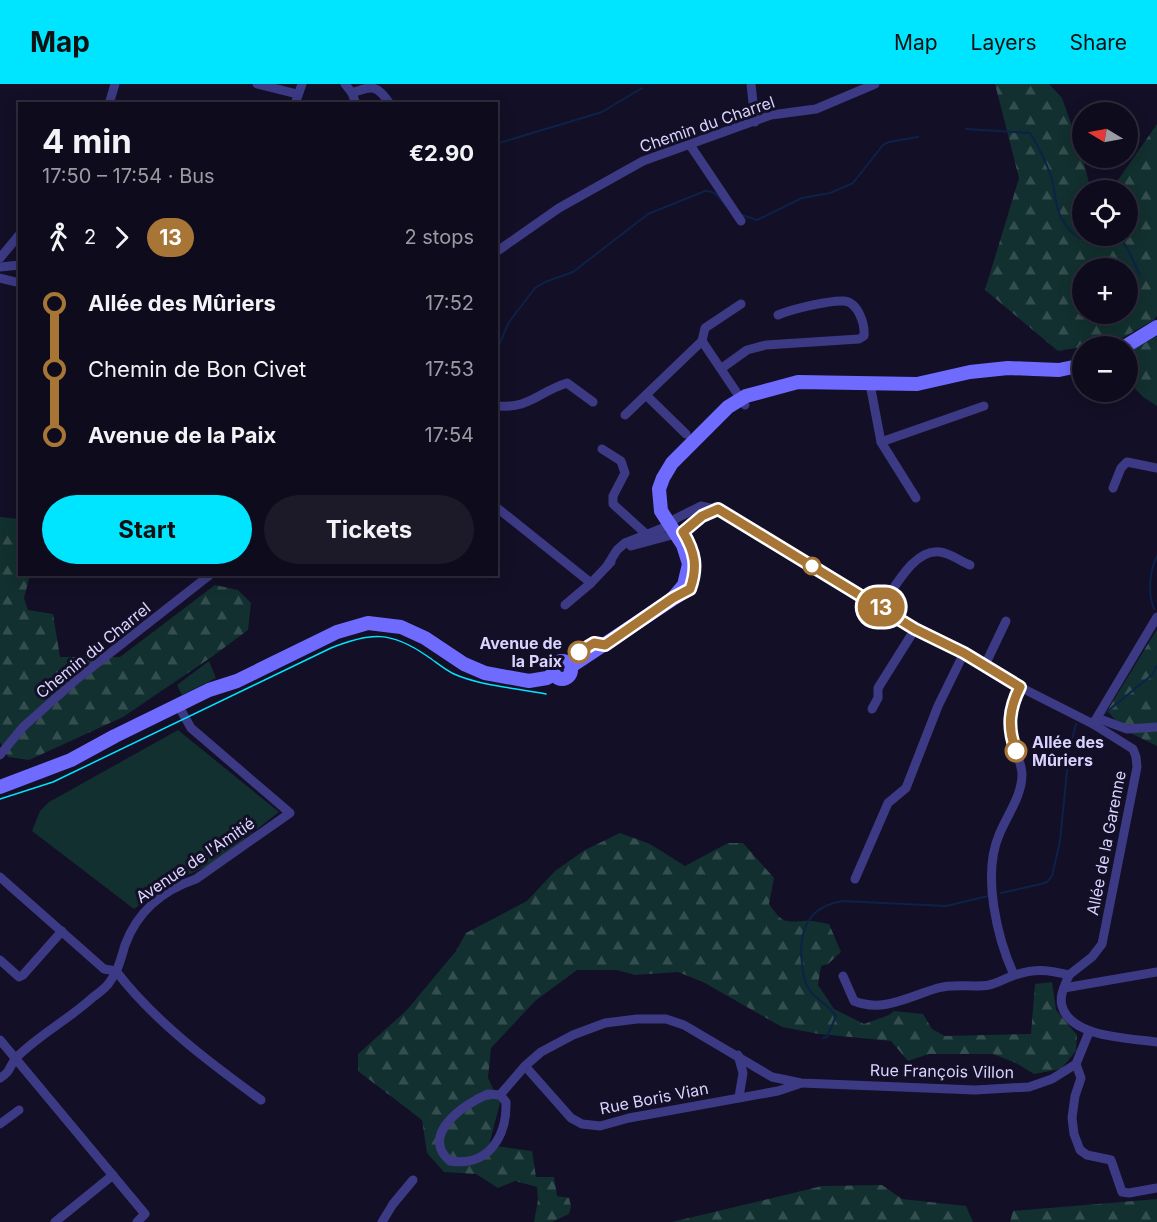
<!DOCTYPE html>
<meta charset="utf-8">
<style>
body{margin:0;font-family:Inter,sans-serif;background:#1c1929;color:#f1f3f6;height:100vh;display:flex;flex-direction:column;font-size:22px;white-space:nowrap}
*{box-sizing:border-box;margin:0}
p{font-size:20px;color:#9b9ba3}
.icon{flex:none;width:33px;height:33px;fill:none;stroke:currentColor;stroke-width:2;stroke-linecap:round;stroke-linejoin:round}
.map{position:relative;flex:1;overflow:hidden}
.side{position:absolute;left:18px;top:18px;width:480px;height:474px;display:flex;flex-direction:column;background:#0e0b1c;border-radius:0px;box-shadow:0 3px 15px #0003,0 0 0 2px #2e2b3b}
.side>*{flex:none}
.badge{padding:0 12px;border-radius:20px;font-size:21px;line-height:39px}
.needle{width:39px;rotate:280deg}
.tools{position:absolute;left:1072px;top:18px;display:grid;gap:12px}
.tools a{display:grid;place-items:center;width:66px;height:66px;border-radius:50%;background:#0e0b1c;box-shadow:0 3px 15px #0003,0 0 0 2px #2e2b3b;font-size:30px}
.map>.badge{position:absolute;translate:-50% -50%;box-shadow:0 0 0 3px #fff}
.legs{display:flex;align-items:center;gap:9px;height:66px;padding:0 24px;font-size:20px}
.legs p{margin-inline-start:auto}
.summary{display:flex;align-items:center;justify-content:space-between;height:102px;padding:0 24px}
h1{font-size:33px;font-weight:700;line-height:45px}
.cta{display:flex;gap:12px;margin-top:auto;padding:12px 24px}
.cta a{flex:1;height:69px;border-radius:36px;background:#00e5ff;color:#111;font-size:24px;font-weight:700;line-height:69px;text-align:center}
.cta a+a{background:#1c1929;color:#f1f3f6}
ul{padding:0 24px;list-style:none}
li{display:flex;align-items:center;gap:21px;height:66px;font-size:22px}
li i{display:grid;place-items:center;width:9px;height:100%;margin:0 8px;background:currentColor}
li i::after{content:'';width:15px;height:15px;margin:-8px;border:4px solid;border-radius:50%;background:#0e0b1c}
li p{margin-inline-start:auto}
li:first-child i{background:linear-gradient(#0000 50%,currentColor 0)}
li:last-child i{background:linear-gradient(currentColor 50%,#0000 0)}
header{display:flex;align-items:center;gap:36px;box-sizing:border-box;height:84px;padding:0 30px;background:#00e5ff;color:#111}
header strong{font-size:28px}
nav{display:flex;gap:33px;margin-inline-start:auto;font-size:21px}
.map>svg:first-child{display:block}
.grass{fill:#12302f}
.forest{fill:url(#forest-firs);fill-rule:evenodd}
.lines{fill:none;stroke-linecap:round;stroke-linejoin:round}
.stream{stroke:#0c2248;stroke-width:2}
.street{stroke:#3d3a85;stroke-width:9}
.secondary{stroke:#6f6bff;stroke-width:14}
.tram{stroke:#00e5ff;stroke-width:1.5}
.line-1-casing{stroke:#fff;stroke-width:14}
.line-1{stroke:#a77535;stroke-width:9}
.stop-1-dot{fill:#fff;stroke:#a77535;stroke-width:3}
.labels{text-anchor:middle;stroke-width:6;stroke-linejoin:round;paint-order:stroke}
.street-label{font-size:16px;fill:#d9d4ff;stroke:#130f26}
.stop-label{font-size:16px;font-weight:bold;fill:#d9d4ff;stroke:#130f26;text-anchor:end}
</style>
<header>
<strong>Map</strong>
<nav><a>Map</a><a>Layers</a><a>Share</a></nav>
</header>
<div class="map">
<svg width="1157" height="1138" viewBox="0 0 1157 1138">
<defs>
<pattern id="forest-firs" width="22" height="20" patternUnits="userSpaceOnUse" patternTransform="scale(1.5)"><rect width="22" height="20" fill="#12302f"/><path d="M5 1l3.5 6h-7zM16 11l3.5 6h-7z" fill="#344d4e"/></pattern>
</defs>
<rect width="100%" height="100%" fill="#130f26"/>
<!-- grass -->
<g class="grass">
<path d="M 209,577 L 216,594 L 182,611 L 177,601 Z"/>
<path d="M 178,646 L 279,728 L 212,780 L 172,798 L 134,825 L 32,747 L 40,727 L 49,718 Z"/>
</g>
<!-- forest -->
<g class="forest">
<path d="M 995,0 L 1049,0 L 1062,14 L 1081,68 L 1091,106 L 1083,106 L 1083,152 L 1128,152 L 1128,106 L 1111,106 L 1157,40 L 1157,232 L 1154,236 L 1117,257 L 1058,267 L 985,206 L 1019,94 ZM 1083,184 L 1128,184 L 1128,230 L 1083,230 Z"/>
<path d="M 1157,252 L 1157,322 L 1143,313 L 1128,297 L 1128,269 Z"/>
<path d="M 0,433 L 19,435 L 20,490 L 30,491 L 24,514 L 28,526 L 53,530 L 60,573 L 120,573 L 215,501 L 238,506 L 251,519 L 248,546 L 213,572 L 123,633 L 29,676 L 8,673 L 0,658 Z"/>
<path d="M 1157,545 L 1157,662 L 1126,647 L 1107,627 Z"/>
<path d="M 620,749 L 650,760 L 685,782 L 728,759 L 743,759 L 774,794 L 769,820 C 783,839 782,838 805,837 C 813,836 821,839 829,840 L 841,868 L 828,880 L 821,882 L 818,901 L 834,925 L 864,940 L 889,931 L 894,927 L 923,930 L 932,945 L 945,952 L 1031,950 L 1035,900 L 1052,898 L 1056,926 L 1077,951 L 1076,967 L 1061,985 L 1034,990 L 1016,979 L 993,970 L 929,970 L 908,977 L 891,957 L 819,950 L 782,943 L 703,898 L 678,888 L 635,891 L 617,886 L 577,886 L 535,917 L 491,964 L 488,994 L 500,1019 L 489,1061 L 532,1067 L 536,1093 L 554,1093 L 557,1112 L 569,1114 L 571,1122 L 569,1130 L 552,1138 L 534,1138 L 538,1116 L 537,1103 L 515,1097 L 498,1104 L 476,1090 L 444,1088 L 427,1069 L 422,1036 L 358,987 L 358,970 L 406,927 L 456,867 L 466,849 L 527,817 L 555,787 L 585,766 Z"/>
<path d="M 882,1101 L 902,1115 L 966,1122 L 973,1138 L 672,1138 L 822,1102 Z"/>
<path d="M 1157,1115 L 1157,1138 L 1010,1138 L 1013,1127 Z"/>
</g>
<g class="lines">
<!-- stream -->
<g class="stream">
<path d="M 966,45 L 1030,49 C 1038,62 1047,80 1052,95 C 1055,107 1055,124 1062,135 C 1086,176 1101,141 1120,155 C 1129,162 1134,181 1140,191"/>
<path d="M 496,60 L 602,28 L 642,4"/>
<path d="M 742,131 L 757,136 L 802,114 L 830,109 L 853,99 L 883,61 L 889,58 L 918,53"/>
<path d="M 496,268 L 509,238 L 535,204 L 545,198 L 573,188 L 648,130 L 705,107 C 717,107 719,114 726,122"/>
<path d="M 1154,525 C 1148,510 1149,488 1157,472"/>
<path d="M 1104,630 L 1152,591 L 1157,582"/>
<path d="M 1001,809 L 1041,800 L 1047,798 L 1052,792 L 1060,757 L 1069,667 L 1076,640"/>
<path d="M 823,954 L 827,953 L 836,932 C 829,920 813,915 807,902 C 803,895 803,886 802,879 C 798,846 809,822 843,817 L 946,822 L 988,812"/>
</g>
<!-- street -->
<g class="street">
<path d="M 257,0 L 297,10"/>
<path d="M 345,0 L 352,9 L 356,20"/>
<path d="M 751,0 L 755,38"/>
<path d="M 352,9 C 373,1 377,1 390,20"/>
<path d="M 109,20 L 115,0"/>
<path d="M 295,20 L 302,0"/>
<path d="M 690,61 L 741,137"/>
<path d="M 496,168 L 559,124 L 643,77 L 771,31 L 816,25 L 875,0"/>
<path d="M 0,174 L 20,150"/>
<path d="M 0,183 L 20,181"/>
<path d="M 0,194 L 20,199"/>
<path d="M 702,257 L 705,244 L 741,220"/>
<path d="M 722,284 L 747,266 L 766,261 L 859,255 L 864,252 C 865,240 858,218 844,217 C 830,216 792,225 778,231"/>
<path d="M 870,300 L 881,358 L 984,322"/>
<path d="M 646,311 L 686,350"/>
<path d="M 496,322 C 530,325 538,308 567,299 L 593,318"/>
<path d="M 625,331 L 702,257 L 745,321"/>
<path d="M 881,358 L 916,414"/>
<path d="M 602,365 L 621,377 L 625,389 L 613,412 L 613,420 L 646,450"/>
<path d="M 1113,404 L 1121,384 L 1127,378 L 1157,384"/>
<path d="M 496,423 L 591,499"/>
<path d="M 631,462 L 683,448 L 702,432 L 718,425"/>
<path d="M 607,482 L 617,466 L 625,459 L 663,444 L 677,434 L 701,422 L 724,427 L 915,545 L 964,569 L 1020,603 L 1093,640 L 1133,665 L 1136,673 L 1137,683 L 1102,860 L 1092,873 L 1069,891"/>
<path d="M 565,521 L 591,499 L 611,478"/>
<path d="M 881,523 C 894,505 914,464 940,468 C 950,469 960,477 970,481"/>
<path d="M 985,581 L 1006,537"/>
<path d="M 872,625 L 878,614 L 878,604 L 915,545"/>
<path d="M 1097,634 L 1127,645 L 1157,643"/>
<path d="M 1093,640 L 1157,533"/>
<path d="M 0,671 L 23,643 L 77,595 L 211,490"/>
<path d="M 0,793 L 104,885 L 116,887 C 155,938 209,978 261,1016"/>
<path d="M 855,795 L 888,719 L 906,704 L 938,622 L 964,569"/>
<path d="M 0,876 L 19,893 L 23,891 L 62,847"/>
<path d="M 1014,891 C 997,854 982,791 999,751 C 1006,733 1022,712 1022,691 C 1022,681 1017,670 1013,660 C 1006,640 1011,622 1020,603"/>
<path d="M 1069,891 C 1065,901 1059,912 1062,922 C 1071,954 1130,954 1157,958"/>
<path d="M 843,892 L 854,917 C 883,929 910,912 938,904 C 955,899 972,904 989,901 C 998,899 1006,894 1015,891 C 1036,884 1048,886 1069,891"/>
<path d="M 1064,904 L 1157,888"/>
<path d="M 0,956 L 145,1130 L 137,1138"/>
<path d="M 738,971 L 743,989 L 739,1013"/>
<path d="M 1076,980 L 1081,994 L 1075,1012 L 1072,1034 L 1074,1050 L 1080,1066 L 1087,1071 L 1111,1076 L 1122,1108 L 1129,1109 L 1157,1104"/>
<path d="M 525,982 L 571,1034 L 582,1040 L 600,1042 L 629,1034 L 778,1007 L 799,1000"/>
<path d="M 0,994 C 12,987 9,981 17,973 C 39,951 69,935 92,914 C 98,909 105,905 109,899 C 118,888 121,874 125,861 C 137,828 163,806 196,795 L 290,729 L 191,644 L 178,621"/>
<path d="M 488,1010 L 500,1011 L 506,1018 C 507,1053 488,1083 450,1077 C 419,1051 464,1020 488,1010 Z"/>
<path d="M 500,1011 L 525,982 L 541,968 L 573,951 L 605,939 L 637,935 L 666,935 L 684,941 L 772,993 L 801,999 L 975,1006 L 1029,1003 L 1052,995 L 1076,980 L 1089,948"/>
<path d="M 0,1040 L 19,1026"/>
<path d="M 55,1138 L 113,1091"/>
<path d="M 382,1138 L 393,1120 L 413,1096"/>
</g>
<!-- secondary -->
<g class="secondary">
<path d="M 1126,262 L 1157,243"/>
<path d="M 673,514 L 684,501 L 689,480 L 683,461 L 661,427 L 659,405 L 663,394 L 672,379 L 728,323 L 746,312 L 798,298 L 917,300 L 970,288 L 1008,284 L 1059,286 L 1083,281"/>
<circle cx="562" cy="586" r="9"/>
<path d="M 570,583 L 679,511"/>
<path d="M 0,703 L 71,676 L 115,652 L 209,606 L 237,597 L 337,548 L 368,539 L 401,543 L 425,554 L 464,580 L 485,589 L 529,597 L 547,594 L 554,590"/>
</g>
<!-- tram -->
<path class="tram" d="M 0,715 L 53,698 L 331,564 C 371,548 391,547 427,572 C 436,578 445,586 454,590 C 481,602 517,604 546,610"/>
</g>
<g class="lines">
<defs>
<path id="line-1" d="M 579,568 L 594,559 L 605,561 L 673,514 L 690,505 C 698,483 695,468 683,448 L 702,432 L 718,425 L 915,545 L 964,569 L 1020,603 C 1009,625 1007,643 1016,667"/>
</defs>
<!-- line-1 casing -->
<use href="#line-1" class="line-1-casing"/>
<!-- line-1 -->
<use href="#line-1" class="line-1"/>
</g>
<!-- markers -->
<g class="stop-1-dot">
<circle cx="812" cy="482" r="8"/>
<circle cx="579" cy="568" r="10"/>
<circle cx="1016" cy="667" r="10"/>
</g>
<g class="labels">
<!-- street labels -->
<g class="street-label">
<text transform="translate(707 40) rotate(-19)" y="6">Chemin du Charrel</text>
<text transform="translate(93 566) rotate(-39)" y="6">Chemin du Charrel</text>
<text transform="translate(1106 759) rotate(-79)" y="6">Allée de la Garenne</text>
<text transform="translate(195 776) rotate(-34)" y="6">Avenue de l'Amitié</text>
<text transform="translate(942 987) rotate(1)" y="6">Rue François Villon</text>
<text transform="translate(654 1014) rotate(-11)" y="6">Rue Boris Vian</text>
</g>
<!-- stop labels -->
<g class="stop-label">
<text x="562" y="565">Avenue de<tspan x="562" dy="18">la Paix</tspan></text>
<text x="1032" y="664" text-anchor="start">Allée des<tspan x="1032" dy="18">Mûriers</tspan></text>
</g>
</g>
</svg>
<div class="tools">
<a><svg class="needle" viewBox="-14 -14 28 28"><path d="M0-13l5 13h-10z" fill="#e53935"/><path d="M0 13l5-13h-10z" fill="#9b9ba3"/></svg></a>
<a><svg class="icon" aria-label="locate" viewBox="0 0 24 24"><circle cx="12" cy="12" r="6"/><path d="M12 2v4M12 18v4M2 12h4M18 12h4"/></svg></a>
<a>+</a>
<a>−</a>
</div>
<b class="badge" style="left:881px;top:523px;background:#a77535;color:#fff">13</b>
<section class="side">
<div class="summary"><div><h1>4 min</h1><p>17:50 – 17:54 · Bus</p></div><b>€2.90</b></div>
<div class="legs"><svg class="icon" aria-label="walk" viewBox="0 0 24 24"><circle cx="13" cy="4" r="2"/><path d="M13 8l-2 6 4 7M11 14l-3 7M7 12l3-4h3l4 4"/></svg>2<svg class="icon" aria-label="forward" viewBox="0 0 24 24"><path d="M9 5l7 7-7 7"/></svg><b class="badge" style="background:#a77535;color:#fff">13</b><p>2 stops</p></div>
<ul>
<li><i style="color:#a77535"></i><b>Allée des Mûriers</b><p>17:52</p></li>
<li><i style="color:#a77535"></i><span>Chemin de Bon Civet</span><p>17:53</p></li>
<li><i style="color:#a77535"></i><b>Avenue de la Paix</b><p>17:54</p></li>
</ul>
<div class="cta"><a>Start</a><a>Tickets</a></div>
</section>
</div>
